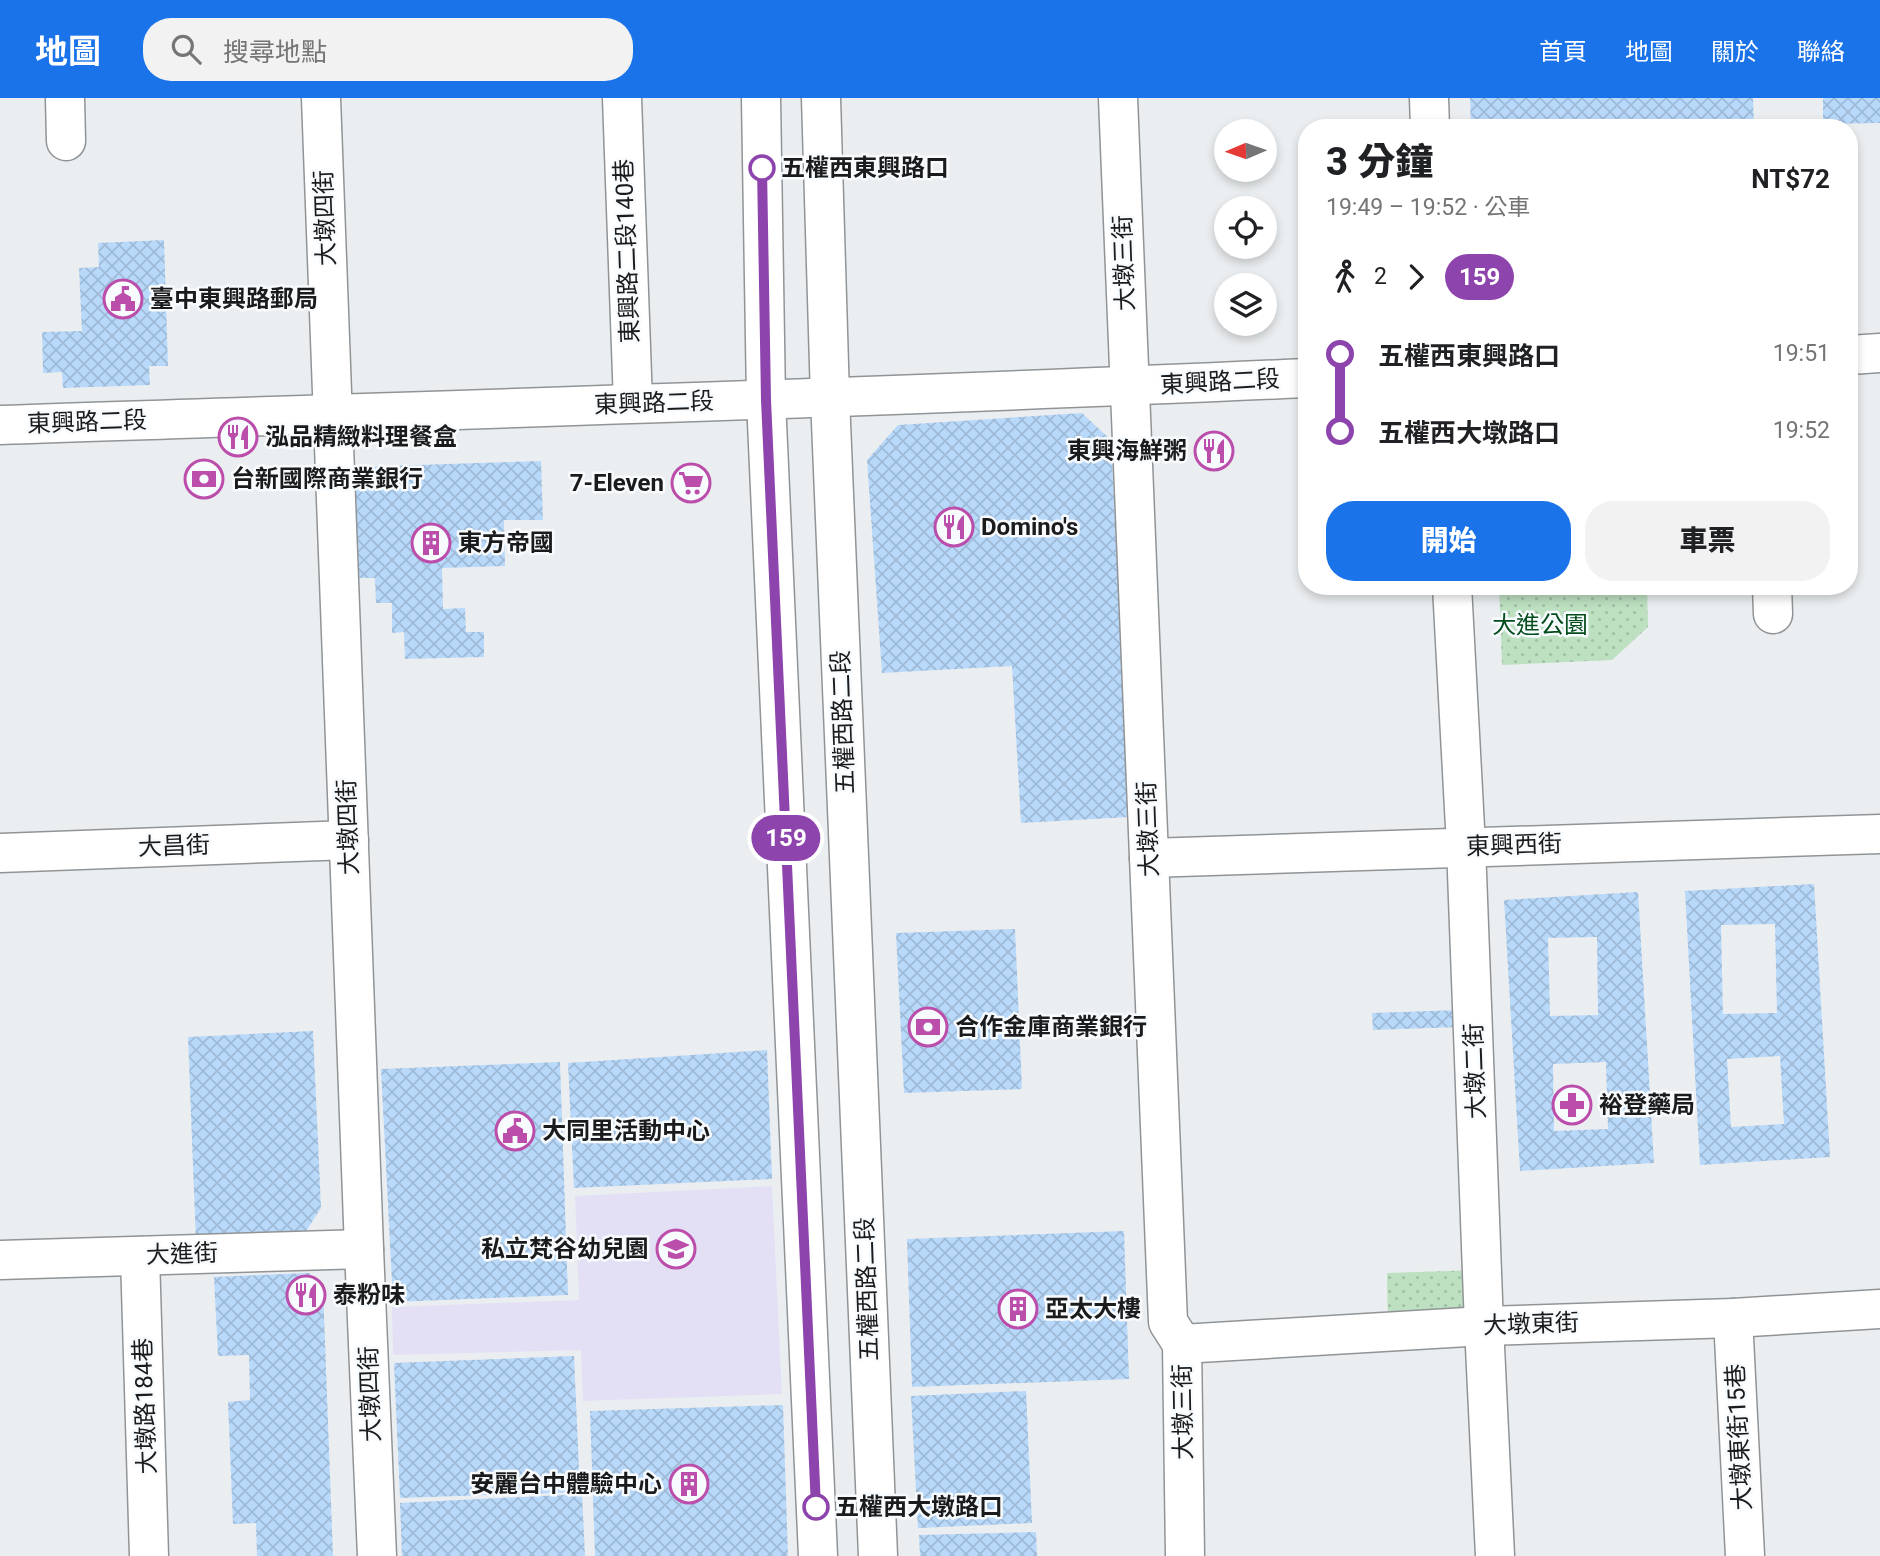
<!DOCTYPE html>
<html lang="zh-TW">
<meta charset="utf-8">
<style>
body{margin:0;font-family:Roboto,"Noto Sans TC",sans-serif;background:#f2f2f2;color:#202124;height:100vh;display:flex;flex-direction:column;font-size:26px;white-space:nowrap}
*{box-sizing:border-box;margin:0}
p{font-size:23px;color:#757577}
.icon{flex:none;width:38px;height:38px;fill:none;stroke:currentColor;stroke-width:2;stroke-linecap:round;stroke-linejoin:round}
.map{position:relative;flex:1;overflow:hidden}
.side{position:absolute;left:1298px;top:21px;width:560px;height:476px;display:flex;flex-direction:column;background:#fff;border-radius:28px;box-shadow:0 4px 10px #0003}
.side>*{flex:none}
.badge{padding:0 14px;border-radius:23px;font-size:24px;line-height:46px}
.needle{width:46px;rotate:268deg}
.buttons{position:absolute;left:1214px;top:21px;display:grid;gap:14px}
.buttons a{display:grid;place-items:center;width:63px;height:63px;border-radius:50%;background:#fff;box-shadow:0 4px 10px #0003;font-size:35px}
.map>.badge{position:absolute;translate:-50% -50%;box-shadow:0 0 0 4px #fff}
.legs{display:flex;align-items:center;gap:10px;height:77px;padding:0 28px;font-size:23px}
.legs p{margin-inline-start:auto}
.overview{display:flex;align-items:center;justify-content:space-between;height:119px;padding:0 28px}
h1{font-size:38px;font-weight:800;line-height:52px}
.action{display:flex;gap:14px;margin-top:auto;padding:14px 28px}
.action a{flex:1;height:80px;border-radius:28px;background:#1a73e8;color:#fff;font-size:28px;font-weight:800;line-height:80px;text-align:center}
.action a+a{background:#f2f2f2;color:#202124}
ul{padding:0 28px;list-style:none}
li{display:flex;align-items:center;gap:24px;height:77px;font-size:26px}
li i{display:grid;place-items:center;width:10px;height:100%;margin:0 9px;background:currentColor}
li i::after{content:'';width:18px;height:18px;margin:-9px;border:5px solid;border-radius:50%;background:#fff}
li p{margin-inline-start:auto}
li:first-child i{background:linear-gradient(#0000 50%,currentColor 0)}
li:last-child i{background:linear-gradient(currentColor 50%,#0000 0)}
header{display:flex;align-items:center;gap:42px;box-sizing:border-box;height:98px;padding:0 35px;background:#1a73e8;color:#fff}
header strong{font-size:33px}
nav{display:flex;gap:38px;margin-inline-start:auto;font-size:24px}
.search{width:490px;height:63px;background:#f2f2f2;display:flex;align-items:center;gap:18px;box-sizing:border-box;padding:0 24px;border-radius:28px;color:#757577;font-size:26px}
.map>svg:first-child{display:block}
.education{fill:#e3e0f6}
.park{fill:url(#park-dots)}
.building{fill:url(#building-cross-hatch);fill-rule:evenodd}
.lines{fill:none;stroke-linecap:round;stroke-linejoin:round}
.minor-casing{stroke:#919496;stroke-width:41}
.major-casing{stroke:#919496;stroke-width:41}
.minor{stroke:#fff;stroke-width:38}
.major{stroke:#fff;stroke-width:38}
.line-1-casing{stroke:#fff;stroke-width:16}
.line-1{stroke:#8e44ad;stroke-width:10}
.stop-1-dot{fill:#fff;stroke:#8e44ad;stroke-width:3.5}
.labels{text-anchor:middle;stroke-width:5;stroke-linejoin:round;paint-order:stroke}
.stop-label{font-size:24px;font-weight:bold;fill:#1a1b1c;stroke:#f8fbfe;text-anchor:start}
.street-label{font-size:24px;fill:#1a1b1c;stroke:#f8fbfe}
.poi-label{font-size:24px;font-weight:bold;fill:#1a1b1c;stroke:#f8fbfe;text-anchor:start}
.park-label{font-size:24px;fill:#034d1c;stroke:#f8fbfe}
</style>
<header>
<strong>地圖</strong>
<div class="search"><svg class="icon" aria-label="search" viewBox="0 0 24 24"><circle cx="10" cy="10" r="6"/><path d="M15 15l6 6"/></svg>搜尋地點</div>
<nav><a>首頁</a><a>地圖</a><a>關於</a><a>聯絡</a></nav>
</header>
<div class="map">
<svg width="1880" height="1458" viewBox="0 0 1880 1458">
<defs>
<pattern id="park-dots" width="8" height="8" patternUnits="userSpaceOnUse" patternTransform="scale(1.75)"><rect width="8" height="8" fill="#bde0c1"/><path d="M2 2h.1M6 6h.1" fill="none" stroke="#a2c0a5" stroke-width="1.8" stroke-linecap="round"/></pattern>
<pattern id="building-cross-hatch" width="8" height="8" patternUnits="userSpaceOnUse" patternTransform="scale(1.75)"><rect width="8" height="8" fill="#b9d9fb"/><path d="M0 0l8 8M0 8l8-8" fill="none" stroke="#9ebad7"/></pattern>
</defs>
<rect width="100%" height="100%" fill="#ebeef0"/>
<!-- education -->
<path class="education" d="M 772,1088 L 782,1296 L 583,1303 L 581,1252 L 393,1257 L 392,1209 L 579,1202 L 575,1098 Z"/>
<!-- park -->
<g class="park">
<path d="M 1499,488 L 1647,488 L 1648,529 L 1612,562 L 1502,567 Z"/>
<path d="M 1479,1172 L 1481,1224 L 1388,1227 L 1387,1175 Z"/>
</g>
<!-- building -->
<g class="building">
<path d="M 1470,0 L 1753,0 L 1754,30 L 1628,30 L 1628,27 L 1596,28 L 1596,30 L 1471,30 Z"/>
<path d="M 1823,0 L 1880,0 L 1880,25 L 1823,26 Z"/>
<path d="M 164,142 L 168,268 L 149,268 L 150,287 L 63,290 L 62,274 L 43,275 L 42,234 L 82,233 L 79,170 L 99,169 L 98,145 Z"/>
<path d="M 1082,315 L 1111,342 L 1130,719 L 1021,725 L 1012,568 L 882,575 L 867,362 L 898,327 Z"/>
<path d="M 541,363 L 543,422 L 504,422 L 505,468 L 442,470 L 443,511 L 465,510 L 466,534 L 484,534 L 484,559 L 405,561 L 404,534 L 392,535 L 392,505 L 376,505 L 375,480 L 358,480 L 355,369 Z"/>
<path d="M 1814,786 L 1830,1059 L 1700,1067 L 1685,793 ZM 1775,826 L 1777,915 L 1723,916 L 1721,827 ZM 1780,958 L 1784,1026 L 1731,1029 L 1727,961 Z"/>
<path d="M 1638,794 L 1654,1065 L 1520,1073 L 1504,802 ZM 1597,839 L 1598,917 L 1550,918 L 1548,840 ZM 1606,964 L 1608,1031 L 1554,1033 L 1553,966 Z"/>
<path d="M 1015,831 L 1022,991 L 904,995 L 896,835 Z"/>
<path d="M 1459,912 L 1460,929 L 1373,932 L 1372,915 Z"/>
<path d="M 313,933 L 321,1110 L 301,1141 L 196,1145 L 188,939 Z"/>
<path d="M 767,952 L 772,1081 L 574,1090 L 568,965 Z"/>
<path d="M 560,964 L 568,1197 L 393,1204 L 381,971 Z"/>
<path d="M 1124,1133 L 1129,1281 L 912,1289 L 907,1141 Z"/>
<path d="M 309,1175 L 323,1190 L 333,1458 L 257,1458 L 256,1425 L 233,1426 L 228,1304 L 250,1302 L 249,1257 L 218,1258 L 214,1179 Z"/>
<path d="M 574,1258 L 580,1394 L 400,1400 L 394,1265 Z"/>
<path d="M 1026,1293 L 1032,1425 L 918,1430 L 911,1298 Z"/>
<path d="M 783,1307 L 788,1458 L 595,1458 L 590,1313 Z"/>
<path d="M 582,1396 L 585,1458 L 402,1458 L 400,1405 Z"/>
<path d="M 1036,1434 L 1037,1458 L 920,1458 L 919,1437 Z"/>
</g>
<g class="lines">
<defs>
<g id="minor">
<path d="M 65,0 L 66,43"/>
<path d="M 321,0 L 364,1151 L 377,1458"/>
<path d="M 622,0 L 633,305"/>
<path d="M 1118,0 L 1168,1224 L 1182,1246 L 1185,1458"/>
<path d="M 1429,0 L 1430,30"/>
<path d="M 1850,257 L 1880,255"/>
<path d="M 0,327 C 436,312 872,300 1307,280"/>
<path d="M 1452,488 L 1466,748 L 1484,1228 L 1495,1458"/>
<path d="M 1772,488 L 1773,516"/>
<path d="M 0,755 L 349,742"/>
<path d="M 1149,760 L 1880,736"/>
<path d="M 140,1158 L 149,1458"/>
<path d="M 0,1162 L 364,1151"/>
<path d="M 1733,1220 L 1745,1458"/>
<path d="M 1182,1246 L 1484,1228 L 1733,1220 L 1880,1211"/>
</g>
<g id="major">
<path d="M 761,0 L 766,302 L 818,1458"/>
<path d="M 821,0 L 830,300 L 878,1458"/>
</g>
</defs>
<!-- minor casing -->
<use href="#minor" class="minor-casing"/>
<!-- major casing -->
<use href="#major" class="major-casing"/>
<!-- minor -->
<use href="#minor" class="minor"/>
<!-- major -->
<use href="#major" class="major"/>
</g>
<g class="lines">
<defs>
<path id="line-1" d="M 762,70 L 766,302 L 816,1409"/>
</defs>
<!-- line-1 casing -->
<use href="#line-1" class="line-1-casing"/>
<!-- line-1 -->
<use href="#line-1" class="line-1"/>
</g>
<!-- icons -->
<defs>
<symbol id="civic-ring" viewBox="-11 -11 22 22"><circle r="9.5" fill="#f8fbfe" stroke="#bb4dab" stroke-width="1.5"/><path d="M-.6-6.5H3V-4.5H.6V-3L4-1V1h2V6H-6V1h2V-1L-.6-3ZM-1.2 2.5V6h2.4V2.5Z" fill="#bb4dab"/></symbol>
<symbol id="restaurant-ring" viewBox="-11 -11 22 22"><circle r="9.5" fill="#f8fbfe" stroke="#bb4dab" stroke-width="1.5"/><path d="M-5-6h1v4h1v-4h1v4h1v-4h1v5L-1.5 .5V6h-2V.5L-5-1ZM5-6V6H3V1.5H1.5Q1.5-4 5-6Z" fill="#bb4dab"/></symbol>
<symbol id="bank-ring" viewBox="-11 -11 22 22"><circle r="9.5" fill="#f8fbfe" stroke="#bb4dab" stroke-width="1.5"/><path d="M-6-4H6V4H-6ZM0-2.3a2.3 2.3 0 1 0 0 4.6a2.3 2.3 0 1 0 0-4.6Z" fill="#bb4dab"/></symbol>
<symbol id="supermarket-ring" viewBox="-11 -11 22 22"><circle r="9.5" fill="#f8fbfe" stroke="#bb4dab" stroke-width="1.5"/><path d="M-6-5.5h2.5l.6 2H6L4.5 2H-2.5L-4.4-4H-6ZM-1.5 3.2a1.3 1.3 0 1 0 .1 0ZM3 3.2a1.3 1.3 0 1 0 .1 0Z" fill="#bb4dab"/></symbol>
<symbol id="building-ring" viewBox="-11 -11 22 22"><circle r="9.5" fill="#f8fbfe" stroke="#bb4dab" stroke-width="1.5"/><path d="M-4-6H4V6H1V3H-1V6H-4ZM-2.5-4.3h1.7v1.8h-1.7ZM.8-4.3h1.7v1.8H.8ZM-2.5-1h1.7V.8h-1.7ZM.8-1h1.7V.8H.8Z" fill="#bb4dab"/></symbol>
<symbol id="pharmacy-ring" viewBox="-11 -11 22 22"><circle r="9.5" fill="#f8fbfe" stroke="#bb4dab" stroke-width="1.5"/><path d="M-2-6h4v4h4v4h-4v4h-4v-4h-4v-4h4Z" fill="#bb4dab"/></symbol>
<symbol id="school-ring" viewBox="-11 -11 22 22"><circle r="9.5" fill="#f8fbfe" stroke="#bb4dab" stroke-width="1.5"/><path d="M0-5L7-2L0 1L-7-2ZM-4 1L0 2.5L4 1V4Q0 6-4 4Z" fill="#bb4dab"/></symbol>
</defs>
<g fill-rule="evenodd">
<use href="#civic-ring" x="101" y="179" width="44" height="44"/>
<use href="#restaurant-ring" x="216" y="317" width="44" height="44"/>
<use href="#restaurant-ring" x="1192" y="331" width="44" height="44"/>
<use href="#bank-ring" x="182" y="359" width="44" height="44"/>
<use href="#supermarket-ring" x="669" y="363" width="44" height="44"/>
<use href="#restaurant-ring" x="932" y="407" width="44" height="44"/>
<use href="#building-ring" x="409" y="423" width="44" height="44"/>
<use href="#bank-ring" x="906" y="907" width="44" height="44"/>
<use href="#pharmacy-ring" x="1550" y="985" width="44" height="44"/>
<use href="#civic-ring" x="493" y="1011" width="44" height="44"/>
<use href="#school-ring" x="654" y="1129" width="44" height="44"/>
<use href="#restaurant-ring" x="284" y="1175" width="44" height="44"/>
<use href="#building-ring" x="996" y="1189" width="44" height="44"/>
<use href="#building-ring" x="667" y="1364" width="44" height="44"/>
</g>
<!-- markers -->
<g class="stop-1-dot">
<circle cx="762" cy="70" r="12"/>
<circle cx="816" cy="1409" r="12"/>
</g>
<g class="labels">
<!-- stop labels -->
<g class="stop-label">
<text x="781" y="78">五權西東興路口</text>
<text x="835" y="1417">五權西大墩路口</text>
</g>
<!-- street labels -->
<g class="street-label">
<text transform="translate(325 120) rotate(-92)" y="8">大墩四街</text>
<text transform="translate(627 153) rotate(-92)" y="8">東興路二段140巷</text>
<text transform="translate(1124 165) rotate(-92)" y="8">大墩三街</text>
<text transform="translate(1220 284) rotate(-3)" y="8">東興路二段</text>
<text transform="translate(654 305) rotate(-2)" y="8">東興路二段</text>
<text transform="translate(87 324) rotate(-2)" y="8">東興路二段</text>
<text transform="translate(843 624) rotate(-92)" y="8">五權西路二段</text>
<text transform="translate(348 729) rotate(-92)" y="8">大墩四街</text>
<text transform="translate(1148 731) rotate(-92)" y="8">大墩三街</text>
<text transform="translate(1514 747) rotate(-2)" y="8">東興西街</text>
<text transform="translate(174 748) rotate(-2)" y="8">大昌街</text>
<text transform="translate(1475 973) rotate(-92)" y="8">大墩二街</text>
<text transform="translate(182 1156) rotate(-2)" y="8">大進街</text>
<text transform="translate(867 1191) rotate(-92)" y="8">五權西路二段</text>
<text transform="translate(1531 1226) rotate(-2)" y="8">大墩東街</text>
<text transform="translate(370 1296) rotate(-92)" y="8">大墩四街</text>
<text transform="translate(145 1308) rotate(-92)" y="8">大墩路184巷</text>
<text transform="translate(1183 1314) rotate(-91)" y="8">大墩三街</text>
<text transform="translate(1739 1339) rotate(-93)" y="8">大墩東街15巷</text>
</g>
<!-- poi labels -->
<g class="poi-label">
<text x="150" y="209">臺中東興路郵局</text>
<text x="265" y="347">泓品精緻料理餐盒</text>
<text x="1187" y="361" text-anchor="end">東興海鮮粥</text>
<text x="231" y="389">台新國際商業銀行</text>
<text x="664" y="393" text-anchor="end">7-Eleven</text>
<text x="981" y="437">Domino's</text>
<text x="458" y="453">東方帝國</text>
<text x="955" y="937">合作金庫商業銀行</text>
<text x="1599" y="1015">裕登藥局</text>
<text x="542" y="1041">大同里活動中心</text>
<text x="649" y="1159" text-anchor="end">私立梵谷幼兒園</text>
<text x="333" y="1205">泰粉味</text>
<text x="1045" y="1219">亞太大樓</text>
<text x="662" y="1394" text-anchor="end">安麗台中體驗中心</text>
</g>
<!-- park labels -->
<g class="park-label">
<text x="1540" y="535">大進公園</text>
</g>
</g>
</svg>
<div class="buttons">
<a><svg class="needle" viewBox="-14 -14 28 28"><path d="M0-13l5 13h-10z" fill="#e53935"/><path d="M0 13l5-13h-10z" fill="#757577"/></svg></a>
<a><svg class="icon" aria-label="locate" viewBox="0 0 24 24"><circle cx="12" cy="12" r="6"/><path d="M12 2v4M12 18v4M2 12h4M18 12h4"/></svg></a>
<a><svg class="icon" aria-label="layers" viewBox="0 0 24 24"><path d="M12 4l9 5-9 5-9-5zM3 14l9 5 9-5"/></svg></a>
</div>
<b class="badge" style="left:786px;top:740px;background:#8e44ad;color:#fff">159</b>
<section class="side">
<div class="overview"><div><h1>3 分鐘</h1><p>19:49 – 19:52 · 公車</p></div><b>NT$72</b></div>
<div class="legs"><svg class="icon" aria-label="walk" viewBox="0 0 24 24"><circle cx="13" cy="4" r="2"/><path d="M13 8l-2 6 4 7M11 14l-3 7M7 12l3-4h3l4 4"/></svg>2<svg class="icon" aria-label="forward" viewBox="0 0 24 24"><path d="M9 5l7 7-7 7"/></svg><b class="badge" style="background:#8e44ad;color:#fff">159</b></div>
<ul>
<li><i style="color:#8e44ad"></i><b>五權西東興路口</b><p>19:51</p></li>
<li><i style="color:#8e44ad"></i><b>五權西大墩路口</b><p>19:52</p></li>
</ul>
<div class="action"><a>開始</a><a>車票</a></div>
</section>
</div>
